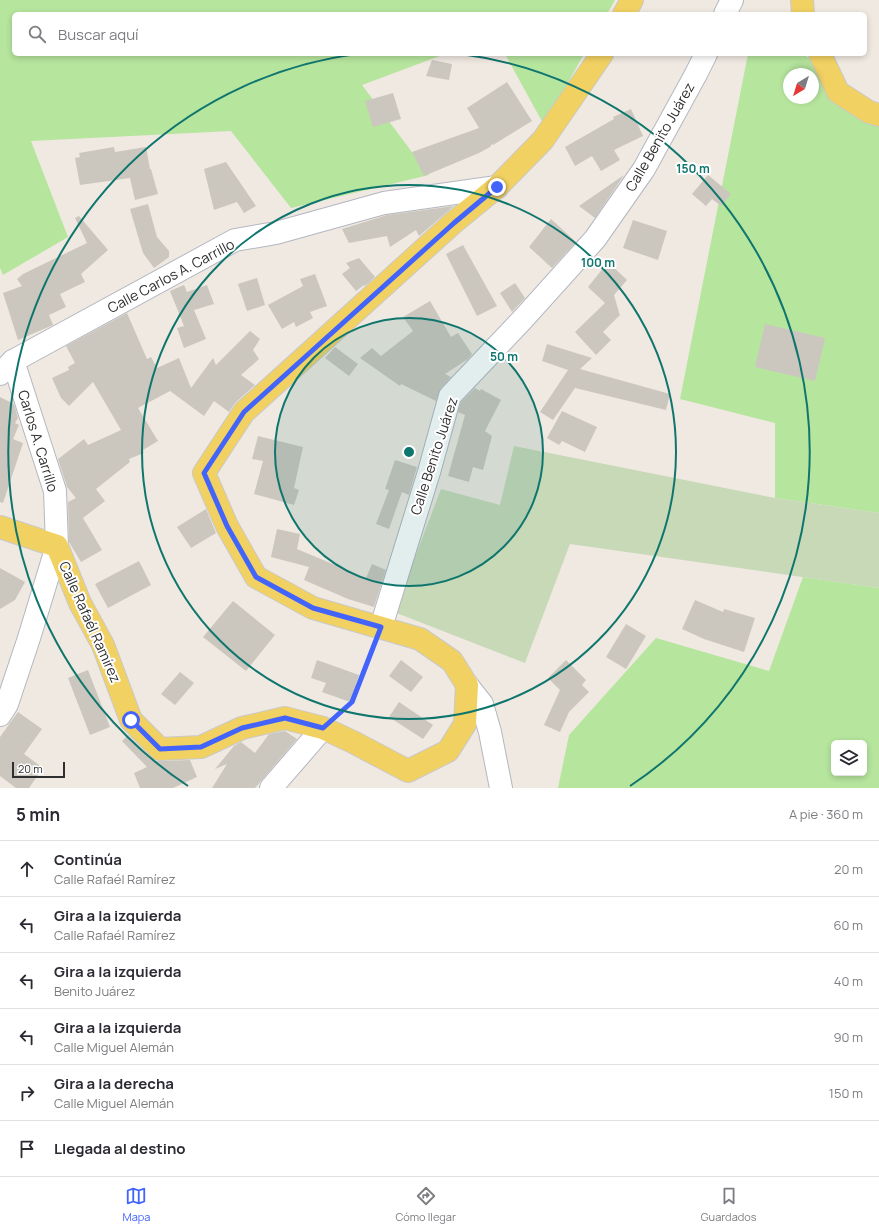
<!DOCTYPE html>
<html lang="es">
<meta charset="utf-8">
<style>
body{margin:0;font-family:Manrope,sans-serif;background:#f7f7f7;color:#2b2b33}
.controls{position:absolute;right:12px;bottom:12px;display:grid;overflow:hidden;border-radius:6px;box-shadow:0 2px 6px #0003}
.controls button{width:36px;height:36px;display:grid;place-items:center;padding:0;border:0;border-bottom:1px solid #e1e1e2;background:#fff;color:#2b2b33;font:20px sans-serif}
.compass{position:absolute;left:783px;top:68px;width:36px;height:36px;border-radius:50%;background:#fff;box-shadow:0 2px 6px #0003;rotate:218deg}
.scale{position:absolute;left:12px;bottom:10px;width:53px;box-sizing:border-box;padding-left:4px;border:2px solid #2e2e2e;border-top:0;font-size:11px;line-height:14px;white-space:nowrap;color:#2e2e2e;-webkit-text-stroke:3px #fff;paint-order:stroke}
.stop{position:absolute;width:12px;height:12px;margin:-9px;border:3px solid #4264fb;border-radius:50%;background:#fff}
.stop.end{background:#4264fb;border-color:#fff;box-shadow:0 1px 4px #0008}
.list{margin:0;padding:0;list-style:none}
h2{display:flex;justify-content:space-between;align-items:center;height:52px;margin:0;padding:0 16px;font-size:17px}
h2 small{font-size:13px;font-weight:400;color:#7c7c81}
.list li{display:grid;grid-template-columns:26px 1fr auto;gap:12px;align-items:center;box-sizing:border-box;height:56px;padding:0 16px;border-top:1px solid #e1e1e2}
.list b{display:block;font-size:15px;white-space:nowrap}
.list p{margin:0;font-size:13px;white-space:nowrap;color:#7c7c81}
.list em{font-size:13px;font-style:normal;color:#7c7c81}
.icon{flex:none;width:22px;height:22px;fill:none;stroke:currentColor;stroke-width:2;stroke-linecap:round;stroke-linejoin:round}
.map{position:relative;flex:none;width:879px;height:788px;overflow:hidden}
.search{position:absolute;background:#fff;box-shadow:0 2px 6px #0003;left:12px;right:12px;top:12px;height:44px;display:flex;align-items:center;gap:10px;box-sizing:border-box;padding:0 14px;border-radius:6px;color:#7c7c81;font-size:15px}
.sheet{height:388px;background:#fff}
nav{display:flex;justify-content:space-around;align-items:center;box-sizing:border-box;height:56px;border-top:1px solid #e1e1e2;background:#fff;font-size:11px;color:#7c7c81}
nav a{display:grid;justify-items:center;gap:2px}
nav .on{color:#4264fb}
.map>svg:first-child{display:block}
</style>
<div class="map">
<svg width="879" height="788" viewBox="0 0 879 788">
<rect width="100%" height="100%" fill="#efe9e1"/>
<!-- green -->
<g fill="#b6e59e" fill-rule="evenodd">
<path d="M0 0H615L607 14H14V54H445L362 85 429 175 291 208 231 131 31 141 68 237 3 275 0 268Z"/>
<path d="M505 54H584L544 125Z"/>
<path d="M748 54H803L879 106V513L775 498V423L680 399ZM789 74H813V98H789Z"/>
<path d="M803 577 879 588V788H558L569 735 656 638 769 671ZM834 743H864V773H834Z"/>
</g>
<!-- cemetery -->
<path fill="#c8d9b8" d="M514 446 775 498 879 513V588L570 544 525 663 394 612 441 489 500 505Z"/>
<!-- building -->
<g fill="#cbc7bf">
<path d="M432 60 452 64 449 80 426 76Z"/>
<path d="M507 82 532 121 493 145 492 144 490 147 479 153 424 176 412 152 479 128 467 108Z"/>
<path d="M393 93 401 119 373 127 365 101Z"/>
<path d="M631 109 643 136 614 150 620 160 601 171 592 156 575 166 565 147 614 119 613 117Z"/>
<path d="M114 147 115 152 146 147 150 169H151L158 194 135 200 130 178 80 185 75 158 80 157 79 153Z"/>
<path d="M226 162 256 206 244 213 237 202 214 210 204 169Z"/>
<path d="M624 175 595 218 579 206Z"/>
<path d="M708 175 731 194 721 206 712 199 706 206 692 194Z"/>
<path d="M148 204 157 237 169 251V257L154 268 143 253 130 209Z"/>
<path d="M454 206 419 236 416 230 390 247 387 236 349 243 342 229 387 215Z"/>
<path d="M79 216 108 250 81 274 85 282 60 294 66 307 49 315 53 325 18 340 3 293 22 286 17 279 23 274 87 243 75 218Z"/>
<path d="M551 219 576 242 552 268 529 247Z"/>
<path d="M633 220 667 231 658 260 623 248Z"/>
<path d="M463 245 497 306 477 316 446 254Z"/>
<path d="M359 258 375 277 365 286 364 285 356 291 342 274 350 268 346 263Z"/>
<path d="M608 262 627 280 614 295 620 316H619L603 332 611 340 596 355 575 332 605 303 588 287Z"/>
<path d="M315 274 327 306 310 312 313 318 296 327 294 322 282 329 268 305 303 286 300 279Z"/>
<path d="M257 278 265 305 247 311 238 284Z"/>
<path d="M515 283 525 298 512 312 500 293Z"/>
<path d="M184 285 187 292 207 285 214 304 194 310 206 339 184 348 177 328 184 326 170 291Z"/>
<path d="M430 301 451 337 458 333 472 354 468 359 445 374 451 377 441 388 436 401 401 384 400 386 360 358 372 348 381 356 413 331 403 317Z"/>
<path d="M127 313 147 359 151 357 157 368 179 358 191 388 213 358 216 365 250 331 260 339 253 350 259 359 241 375 255 385 235 403 229 412 214 401 204 416 170 391 138 408 158 441 143 450 144 453 129 459 130 462 96 489 105 501 83 518 102 550 81 562 69 542 68 502 76 498 67 487 58 459 84 439 88 445 121 430 93 382 69 406 61 398 52 378 69 370 68 367 75 363 66 346Z"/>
<path d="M765 324 825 338 815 381 755 367Z"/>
<path d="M547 344 592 358 580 369 670 394 666 410 575 388 553 420 540 412 568 370 542 361Z"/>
<path d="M335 347 358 364 349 376 325 358Z"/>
<path d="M475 388 480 391 481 389 501 400 485 431 492 436 483 470 473 467 469 482 448 476 465 415 458 412 461 402Z"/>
<path d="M0 397 14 404 18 418 15 423 19 425 13 439 23 443 3 503 0 502Z"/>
<path d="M562 411 597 427 585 452 562 441 559 445 547 438Z"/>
<path d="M258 436 303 447 294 488 299 490 294 505 254 494 263 461 252 459Z"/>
<path d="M395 460 417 467 409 495 402 492 389 529 376 524 389 490 385 489Z"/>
<path d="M206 509 216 533 191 548 177 527Z"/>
<path d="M277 529 300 534 297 549 366 578 372 564 386 570 374 607 348 599 304 580 309 567 271 557Z"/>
<path d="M139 561 151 585 108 608 95 584Z"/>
<path d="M0 568 25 582 15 600 0 609Z"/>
<path d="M695 600 723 612 724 609 755 618 744 652 704 639 682 629Z"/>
<path d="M233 601 275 635 246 671 203 637Z"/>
<path d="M626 624 646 636 626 669 606 657Z"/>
<path d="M317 660 359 675 350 702 322 692 326 683 311 678Z"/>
<path d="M401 660 423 677 411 692 389 676Z"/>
<path d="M566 660 586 680 582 685 589 692 569 712 560 732 544 725 560 690 548 678Z"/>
<path d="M88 670 110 727 90 735 68 678Z"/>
<path d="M180 672 194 683 175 705 161 694Z"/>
<path d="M399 702 433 725 423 739 389 717Z"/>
<path d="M18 712 42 729 24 754 43 768 29 788H16L0 776V737Z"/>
<path d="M285 731 297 739 255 788H212L227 764 215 769 234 746 241 742 255 753 269 734Z"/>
<path d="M128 735 155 761H161L190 760 197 777 173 788H140L134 773 147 767 122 741Z"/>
</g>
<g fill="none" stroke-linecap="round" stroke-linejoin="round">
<defs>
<g id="minor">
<path d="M725 14 732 0"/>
<path d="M0 374 13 361 235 240 276 233 384 203 497 187"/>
<path d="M381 627 429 472 450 396 523 319 595 239 644 169 696 74 706 54"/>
<path d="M467 685 482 704 490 732 501 788"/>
<path d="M0 715 7 704 29 638 57 546 55 491 13 361"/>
<path d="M271 788 323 728"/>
</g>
<g id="major">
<path d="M802 0 803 14"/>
<path d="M624 14 632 0"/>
<path d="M820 54 838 92 869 112 879 115"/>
<path d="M0 527 57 546 80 603 103 645 131 720 160 749 201 747 242 728 285 718 323 728 353 742 408 771 448 751 465 724 467 685 452 661 420 639 313 608 256 577 227 526 204 473 244 412 453 223 497 187 543 140 602 54"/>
</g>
</defs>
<!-- minor casing -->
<use href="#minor" stroke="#b4b7c1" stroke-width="24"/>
<!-- major casing -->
<use href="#major" stroke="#c9c9c9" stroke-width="24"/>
<!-- path -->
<path stroke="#c9c9c9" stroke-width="2.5" stroke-dasharray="3 2" stroke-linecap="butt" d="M339 713 352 701 373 646"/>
<!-- minor -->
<use href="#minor" stroke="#fff" stroke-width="22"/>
<!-- major -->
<use href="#major" stroke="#f2d163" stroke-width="22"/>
</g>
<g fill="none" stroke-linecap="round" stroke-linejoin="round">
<!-- route -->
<path stroke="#4264fb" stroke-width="5" d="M131 720 160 749 201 747 242 728 285 718 323 728 352 702 381 627 313 608 256 577 227 526 204 473 244 412 454 223 497 187"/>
</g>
<!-- distance rings -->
<circle cx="409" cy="452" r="134" fill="#0f766e" fill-opacity=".12"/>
<g fill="none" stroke="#0f766e" stroke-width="2">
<circle cx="409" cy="452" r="134"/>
<circle cx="409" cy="452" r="267"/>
<path d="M188 786A401 401 0 0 1 357 54M461 54A401 401 0 0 1 630 786"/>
</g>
<g text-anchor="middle" stroke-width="4" stroke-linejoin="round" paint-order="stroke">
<!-- street labels -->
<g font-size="14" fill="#2e2e2e" stroke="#fff">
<text transform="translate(660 137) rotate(-60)" y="5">Calle Benito Juárez</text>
<text transform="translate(171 276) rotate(-28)" y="5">Calle Carlos A. Carrillo</text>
<text transform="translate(38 441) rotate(73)" y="5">Carlos A. Carrillo</text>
<text transform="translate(434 456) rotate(-72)" y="5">Calle Benito Juárez</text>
<text transform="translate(90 622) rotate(66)" y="5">Calle Rafaél Ramírez</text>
</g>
</g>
<circle cx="409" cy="452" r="6" fill="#0f766e" stroke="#fff" stroke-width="2"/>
<g font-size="12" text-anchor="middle" font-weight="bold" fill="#0f766e" stroke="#fff" stroke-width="4" stroke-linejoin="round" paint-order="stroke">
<text x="693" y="173">150 m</text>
<text x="598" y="267">100 m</text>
<text x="504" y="361">50 m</text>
</g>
</svg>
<div class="controls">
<button><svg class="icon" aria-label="layers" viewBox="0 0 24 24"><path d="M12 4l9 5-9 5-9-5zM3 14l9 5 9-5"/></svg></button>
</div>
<svg class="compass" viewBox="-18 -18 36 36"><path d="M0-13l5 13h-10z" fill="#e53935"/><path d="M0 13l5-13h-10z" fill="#7c7c81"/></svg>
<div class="scale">20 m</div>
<div class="stop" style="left:131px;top:720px"></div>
<div class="stop end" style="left:497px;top:187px"></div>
<div class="search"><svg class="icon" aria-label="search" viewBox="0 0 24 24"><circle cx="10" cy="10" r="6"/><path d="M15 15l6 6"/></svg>Buscar aquí</div>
</div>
<section class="sheet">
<h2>5 min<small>A pie · 360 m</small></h2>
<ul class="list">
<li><svg class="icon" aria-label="ahead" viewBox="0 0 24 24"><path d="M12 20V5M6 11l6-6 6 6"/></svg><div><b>Continúa</b><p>Calle Rafaél Ramírez</p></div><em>20 m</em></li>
<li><svg class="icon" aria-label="left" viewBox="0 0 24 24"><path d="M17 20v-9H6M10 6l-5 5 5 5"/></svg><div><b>Gira a la izquierda</b><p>Calle Rafaél Ramírez</p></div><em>60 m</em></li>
<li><svg class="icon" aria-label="left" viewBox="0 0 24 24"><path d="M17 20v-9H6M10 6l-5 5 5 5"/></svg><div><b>Gira a la izquierda</b><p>Benito Juárez</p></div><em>40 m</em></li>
<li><svg class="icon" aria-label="left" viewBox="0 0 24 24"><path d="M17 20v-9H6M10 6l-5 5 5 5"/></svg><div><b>Gira a la izquierda</b><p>Calle Miguel Alemán</p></div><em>90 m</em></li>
<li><svg class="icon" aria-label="right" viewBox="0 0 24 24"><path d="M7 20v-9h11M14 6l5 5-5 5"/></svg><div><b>Gira a la derecha</b><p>Calle Miguel Alemán</p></div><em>150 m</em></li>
<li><svg class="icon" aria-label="arrive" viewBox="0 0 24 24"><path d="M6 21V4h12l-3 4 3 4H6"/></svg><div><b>Llegada al destino</b></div></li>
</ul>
</section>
<nav>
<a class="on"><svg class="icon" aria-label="map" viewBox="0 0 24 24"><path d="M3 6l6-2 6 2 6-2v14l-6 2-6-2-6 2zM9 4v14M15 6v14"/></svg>Mapa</a>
<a><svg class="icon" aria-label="directions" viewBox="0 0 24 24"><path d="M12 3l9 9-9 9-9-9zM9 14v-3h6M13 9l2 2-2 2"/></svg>Cómo llegar</a>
<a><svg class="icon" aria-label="saved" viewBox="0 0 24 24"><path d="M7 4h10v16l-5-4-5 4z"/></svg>Guardados</a>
</nav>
